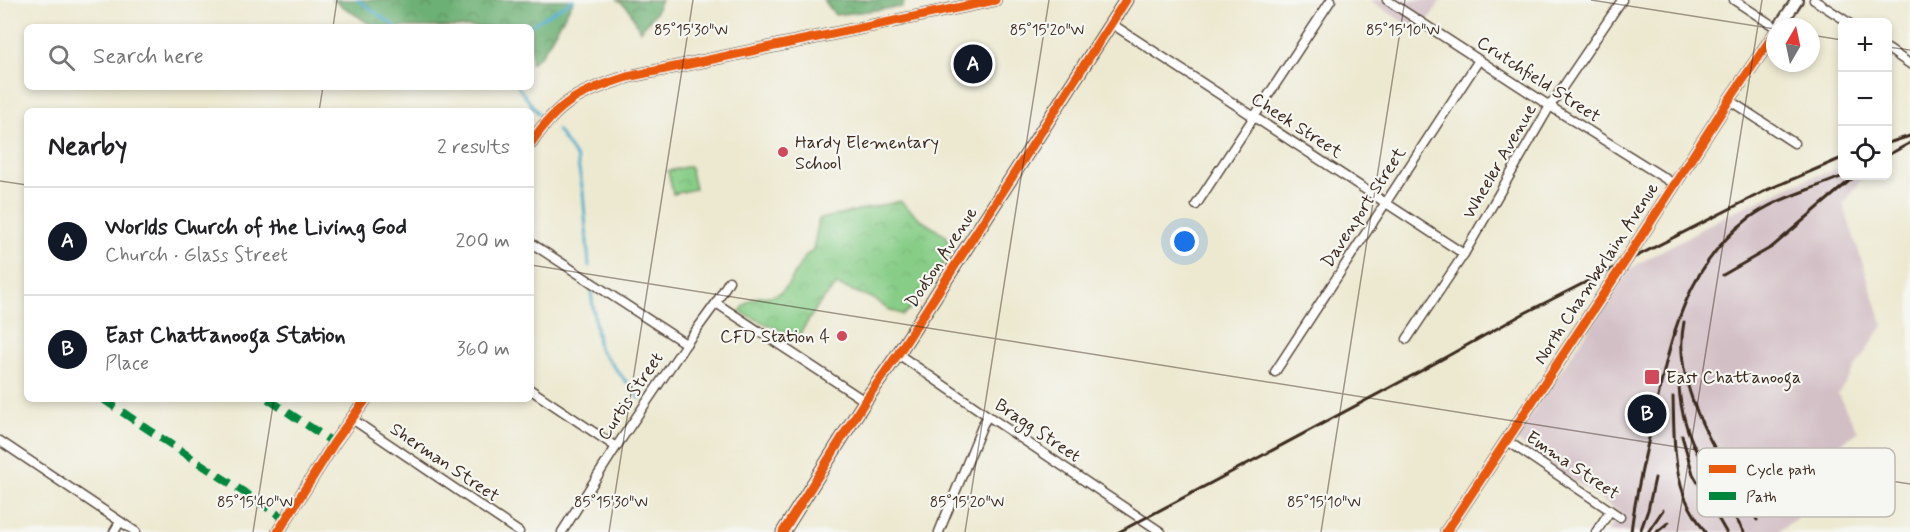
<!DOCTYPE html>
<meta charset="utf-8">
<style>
body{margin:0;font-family:Mynerve,sans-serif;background:#f6f6f6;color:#202124}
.controls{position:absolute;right:18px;top:18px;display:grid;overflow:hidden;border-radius:9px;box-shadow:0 3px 9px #0003}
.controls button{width:54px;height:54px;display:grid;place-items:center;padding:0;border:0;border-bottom:2px solid #e0e0e0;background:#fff;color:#202124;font:30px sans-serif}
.compass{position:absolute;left:1766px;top:18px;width:54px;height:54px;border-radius:50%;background:#fff;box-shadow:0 3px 9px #0003;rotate:9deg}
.you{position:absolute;left:1185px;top:242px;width:21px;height:21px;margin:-15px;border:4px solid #fff;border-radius:50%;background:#1a73e8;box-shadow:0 0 0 9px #1a73e833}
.badge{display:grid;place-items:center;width:39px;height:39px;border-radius:50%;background:#111827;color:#fff;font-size:20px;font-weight:700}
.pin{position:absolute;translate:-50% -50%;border:3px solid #fff;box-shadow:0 2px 6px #0006}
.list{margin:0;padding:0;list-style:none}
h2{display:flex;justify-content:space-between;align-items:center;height:78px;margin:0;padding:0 24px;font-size:26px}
h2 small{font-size:20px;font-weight:400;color:#757577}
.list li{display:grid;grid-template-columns:39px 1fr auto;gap:18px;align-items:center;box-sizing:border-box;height:108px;padding:0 24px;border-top:2px solid #e0e0e0}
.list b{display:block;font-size:22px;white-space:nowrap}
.list p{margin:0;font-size:20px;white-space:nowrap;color:#757577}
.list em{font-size:20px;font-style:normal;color:#757577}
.icon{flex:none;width:33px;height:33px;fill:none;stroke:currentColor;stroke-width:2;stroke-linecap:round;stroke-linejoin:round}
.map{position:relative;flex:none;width:1910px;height:532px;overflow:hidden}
.search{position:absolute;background:#fff;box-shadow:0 3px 9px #0003;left:24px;top:24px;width:510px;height:66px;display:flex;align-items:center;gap:15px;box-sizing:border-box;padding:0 21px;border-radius:9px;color:#757577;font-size:22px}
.panel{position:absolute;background:#fff;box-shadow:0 3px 9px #0003;left:24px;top:108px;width:510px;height:294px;border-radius:9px}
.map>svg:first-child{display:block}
</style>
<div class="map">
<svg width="1910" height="532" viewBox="0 0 1910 532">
<defs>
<pattern id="forest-crowns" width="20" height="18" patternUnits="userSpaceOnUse" patternTransform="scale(1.5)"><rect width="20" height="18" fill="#6db074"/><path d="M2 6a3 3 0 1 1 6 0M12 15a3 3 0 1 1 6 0" fill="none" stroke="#5b8f5f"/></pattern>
<pattern id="park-crowns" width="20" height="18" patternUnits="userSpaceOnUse" patternTransform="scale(1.5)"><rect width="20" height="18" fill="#87cd87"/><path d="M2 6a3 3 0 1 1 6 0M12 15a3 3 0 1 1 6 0" fill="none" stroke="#75b074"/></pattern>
</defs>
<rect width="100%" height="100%" fill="#f6f6f2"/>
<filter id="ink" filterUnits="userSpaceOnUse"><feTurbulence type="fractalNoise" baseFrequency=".0167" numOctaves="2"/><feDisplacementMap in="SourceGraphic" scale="12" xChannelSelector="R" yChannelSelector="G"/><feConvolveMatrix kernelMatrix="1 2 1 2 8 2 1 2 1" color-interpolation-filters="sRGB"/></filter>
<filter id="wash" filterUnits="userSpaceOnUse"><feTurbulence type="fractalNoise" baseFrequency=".008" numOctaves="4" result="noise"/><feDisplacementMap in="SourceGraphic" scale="24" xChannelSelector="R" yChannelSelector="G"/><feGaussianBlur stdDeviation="1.35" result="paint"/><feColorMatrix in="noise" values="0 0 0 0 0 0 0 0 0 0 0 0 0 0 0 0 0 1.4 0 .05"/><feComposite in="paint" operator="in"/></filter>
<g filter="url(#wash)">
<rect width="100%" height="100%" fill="#ede9d1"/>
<!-- industrial -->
<g fill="#d2bec5">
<path d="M1370 0H1441L1420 33Z"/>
<path d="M1842 167V176H1864L1843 204 1883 325 1838 394 1858 432 1781 482 1798 517 1778 532H1607L1620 513 1514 439 1631 268 1730 213 1805 180Z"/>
</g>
<!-- forest -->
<g fill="url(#forest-crowns)" stroke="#546d49" stroke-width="1.5">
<path d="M333 0H574L542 54 531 63V27H374Z"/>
<path d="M618 0H661L655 13 640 31 629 9Z"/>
<path d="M824 0H905L902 7 835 15Z"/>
</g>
<!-- park -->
<g fill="url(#park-crowns)" stroke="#617c52" stroke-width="1.5">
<path d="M690 166 695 189 673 194 668 171Z"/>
<path d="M900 201 924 222 946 236 952 251 917 302 903 315 890 310 872 298 837 285 819 304 797 338 740 312C754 288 767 302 781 292 796 281 797 259 813 250L819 219Z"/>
</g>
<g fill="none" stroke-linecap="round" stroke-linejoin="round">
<!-- stream -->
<g stroke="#4caccb" stroke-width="3">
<path d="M358 0 396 27"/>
<path d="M528 27 573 0"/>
<path d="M518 87 538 113"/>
<path d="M557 130 577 159 583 192 589 266"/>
<path d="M591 292 599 349 640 398"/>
</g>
</g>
</g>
<g filter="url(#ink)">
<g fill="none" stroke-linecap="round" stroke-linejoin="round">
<defs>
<g id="minor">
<path d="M1387 0 1556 110 1674 184"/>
<path d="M1734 0 1775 27"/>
<path d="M1814 0 1848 22"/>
<path d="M1112 24 1464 254"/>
<path d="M1888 49 1910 64"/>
<path d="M1729 100 1794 143"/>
<path d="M1196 205 1331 0"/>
<path d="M531 243 686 344"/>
<path d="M716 303 865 401"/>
<path d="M1407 339 1464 254 1550 106 1622 0"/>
<path d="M898 354 988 416 1161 532"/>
<path d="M1275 372 1479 60"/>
<path d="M531 390 616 447"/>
<path d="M352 419 519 532"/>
<path d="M1506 440 1620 517"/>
<path d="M0 441 136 532"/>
<path d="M114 532 120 522"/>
<path d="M562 532 616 447 686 344 716 303 729 281"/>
<path d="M939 532 983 424 988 416"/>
<path d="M1596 532 1610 511"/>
</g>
<g id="tertiary">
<path d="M1779 27 1797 0"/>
<path d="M531 143C559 101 580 92 627 77L995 0"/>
<path d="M278 532 334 443 366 399"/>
<path d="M1446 532 1624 263 1729 100 1775 33"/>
</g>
<path id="secondary" d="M783 532 865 401 898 354 1126 0"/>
</defs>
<!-- minor casing -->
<use href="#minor" stroke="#564739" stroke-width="11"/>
<!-- tertiary casing -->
<use href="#tertiary" stroke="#564739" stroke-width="14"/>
<!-- secondary casing -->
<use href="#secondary" stroke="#564739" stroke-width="15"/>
<!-- minor -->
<use href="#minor" stroke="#fff" stroke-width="8"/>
<!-- tertiary -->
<use href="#tertiary" stroke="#fff" stroke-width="10"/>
<!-- secondary -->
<use href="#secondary" stroke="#fde4d1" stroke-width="12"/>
<!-- rail -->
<g stroke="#3b2a1e" stroke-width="3">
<path d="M1888 143 1910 136"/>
<path d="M1888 155 1910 143"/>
<path d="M1723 275 1772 247 1855 176"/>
<path d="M1684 322C1670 390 1724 463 1757 520"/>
<path d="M1679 376C1677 436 1715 484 1744 532"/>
<path d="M1673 397C1674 429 1673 465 1684 495 1689 508 1697 520 1705 532"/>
<path d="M1682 436 1693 474 1726 532"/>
<path d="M1119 532 1419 372 1523 314 1767 190 1842 158"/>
<path d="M1631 532C1635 496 1644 461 1652 425 1669 348 1681 271 1748 219 1776 198 1811 190 1843 176"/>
<path d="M1640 532 1648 510 1655 478"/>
<path d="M1648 532 1663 510"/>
<path d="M1657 532 1669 522"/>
</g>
<!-- quiet -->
<g stroke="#00873e" stroke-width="8" stroke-dasharray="15 8" stroke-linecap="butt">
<path d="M103 399 164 440 285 519"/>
<path d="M268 399 334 443"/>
</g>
<defs>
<g id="cycleway">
<path d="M531 143C559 101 580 92 627 77L995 0"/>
<path d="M278 532 334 443 366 399"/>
<path d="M783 532 865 401 898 354 1126 0"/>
<path d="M1446 532 1624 263 1729 100 1775 33"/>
</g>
</defs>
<!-- cycleway casing -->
<use href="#cycleway" stroke="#f6f6f2" stroke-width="13"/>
<!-- cycleway -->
<use href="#cycleway" stroke="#e8590c" stroke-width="9"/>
</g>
</g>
<!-- ticks -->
<path fill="none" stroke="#3b2a1e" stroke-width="1.5" stroke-opacity="0.45" d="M1591 0 1775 29M333 27 337 0M1811 35 1842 40M1888 47 1910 50M319 111 323 87M0 181 27 185M531 265 1910 484M253 532 274 399M609 532 693 0M965 532 1049 0M1321 532 1405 0M1677 532 1762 0"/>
<!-- markers -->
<g fill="#d1495b" stroke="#f6f6f2" stroke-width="2">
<circle cx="783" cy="152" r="6"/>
<circle cx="842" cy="336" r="6"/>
<rect x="1644" y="369" width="16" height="16" rx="3"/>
</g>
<g text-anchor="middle" stroke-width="4.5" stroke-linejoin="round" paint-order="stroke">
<!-- street labels -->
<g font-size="18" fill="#3b2a1e" stroke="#f6f6f2">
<text transform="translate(1539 79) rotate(33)" y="6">Crutchfield Street</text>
<text transform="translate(1297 125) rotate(33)" y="6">Cheek Street</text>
<text transform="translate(1499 161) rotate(-60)" y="6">Wheeler Avenue</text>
<text transform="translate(1363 207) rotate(-57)" y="6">Davenport Street</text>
<text transform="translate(941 257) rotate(-57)" y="6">Dodson Avenue</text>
<text transform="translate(1596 273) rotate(-57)" y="6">North Chamberlain Avenue</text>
<text transform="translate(630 396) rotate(-56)" y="6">Curtis Street</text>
<text transform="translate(1038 430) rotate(34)" y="6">Bragg Street</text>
<text transform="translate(445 462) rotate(34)" y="6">Sherman Street</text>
<text transform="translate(1573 465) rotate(34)" y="6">Emma Street</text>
</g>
<!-- poi labels -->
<g font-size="18" fill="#3b2a1e" stroke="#f6f6f2" text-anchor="start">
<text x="795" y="148">Hardy Elementary<tspan x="795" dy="21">School</tspan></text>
<text x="830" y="342" text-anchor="end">CFD Station 4</text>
<text x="1666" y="383">East Chattanooga</text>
</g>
</g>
<!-- legend -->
<rect x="1697" y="448" width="198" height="69" rx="9" fill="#f6f6f2" stroke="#beb9b2" stroke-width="1.5"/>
<rect x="1709" y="465" width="27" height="8" fill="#e8590c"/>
<rect x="1709" y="492" width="27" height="8" fill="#00873e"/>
<g font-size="16" fill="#3b2a1e">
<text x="1746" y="475">Cycle path</text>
<text x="1746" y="502">Path</text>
</g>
<g font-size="15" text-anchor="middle" fill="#3b2a1e" stroke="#f6f6f2" stroke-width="4.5" stroke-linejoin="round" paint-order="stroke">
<text x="691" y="35">85°15'30"W</text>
<text x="1047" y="35">85°15'20"W</text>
<text x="1403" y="35">85°15'10"W</text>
<text x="255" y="507">85°15'40"W</text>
<text x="611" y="507">85°15'30"W</text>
<text x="967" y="507">85°15'20"W</text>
<text x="1324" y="507">85°15'10"W</text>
</g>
</svg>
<div class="controls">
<button>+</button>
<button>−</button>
<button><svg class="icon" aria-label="locate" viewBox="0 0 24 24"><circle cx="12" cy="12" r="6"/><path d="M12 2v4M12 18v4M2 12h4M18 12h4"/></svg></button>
</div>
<svg class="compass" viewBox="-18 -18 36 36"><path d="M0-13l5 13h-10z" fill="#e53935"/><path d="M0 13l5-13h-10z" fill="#757577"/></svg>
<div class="you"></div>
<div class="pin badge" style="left:973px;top:64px">A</div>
<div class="pin badge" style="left:1647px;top:414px">B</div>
<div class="search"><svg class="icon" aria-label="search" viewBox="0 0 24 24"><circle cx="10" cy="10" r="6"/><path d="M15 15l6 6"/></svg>Search here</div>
<section class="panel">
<h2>Nearby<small>2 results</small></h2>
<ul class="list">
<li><span class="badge">A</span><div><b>Worlds Church of the Living God</b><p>Church · Glass Street</p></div><em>200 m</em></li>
<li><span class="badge">B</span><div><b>East Chattanooga Station</b><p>Place</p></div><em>360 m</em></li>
</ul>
</section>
</div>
